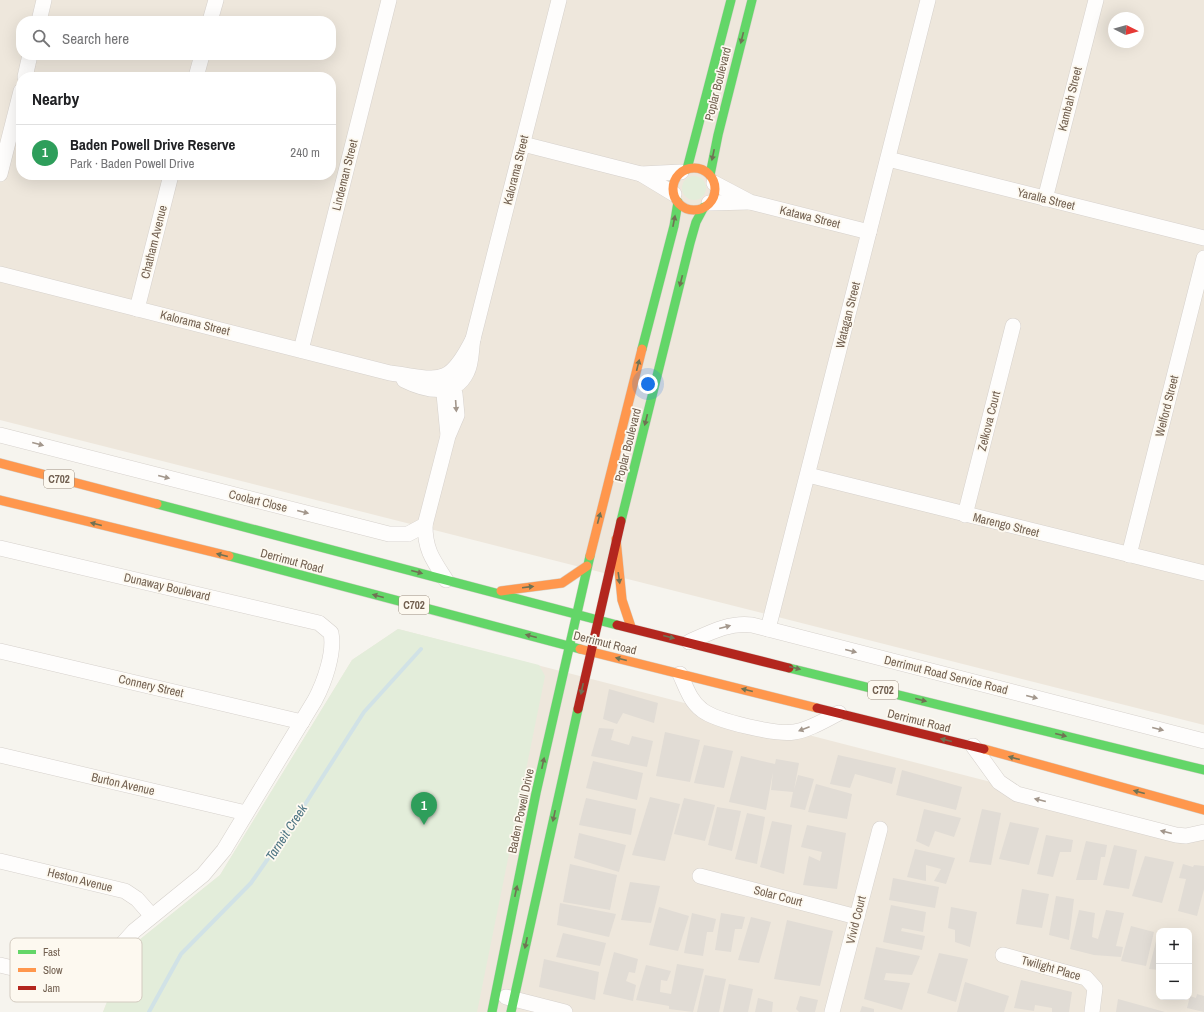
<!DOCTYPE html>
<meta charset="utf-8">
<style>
body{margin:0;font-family:"Archivo Narrow",sans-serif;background:#f6f6f6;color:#202124}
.controls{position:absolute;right:12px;bottom:12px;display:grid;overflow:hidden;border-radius:8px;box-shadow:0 4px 16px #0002}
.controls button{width:36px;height:36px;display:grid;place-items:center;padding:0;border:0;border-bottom:1px solid #e0e0e0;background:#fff;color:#202124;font:20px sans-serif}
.compass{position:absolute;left:1108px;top:12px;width:36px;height:36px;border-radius:50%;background:#fff;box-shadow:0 4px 16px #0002;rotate:95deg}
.you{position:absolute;left:648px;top:384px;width:14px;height:14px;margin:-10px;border:3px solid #fff;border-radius:50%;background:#1a73e8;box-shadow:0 0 0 6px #1a73e833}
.badge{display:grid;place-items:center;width:26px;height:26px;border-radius:50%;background:#1a73e8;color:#fff;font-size:13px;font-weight:700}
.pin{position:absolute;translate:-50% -33px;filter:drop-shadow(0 1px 2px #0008)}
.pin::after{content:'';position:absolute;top:21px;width:14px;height:12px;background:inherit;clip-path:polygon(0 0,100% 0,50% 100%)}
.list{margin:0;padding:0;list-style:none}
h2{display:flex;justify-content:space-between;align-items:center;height:52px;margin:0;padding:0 16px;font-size:17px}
h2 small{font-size:13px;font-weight:400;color:#757577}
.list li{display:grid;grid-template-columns:26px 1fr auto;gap:12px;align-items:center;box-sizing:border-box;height:56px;padding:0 16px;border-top:1px solid #e0e0e0}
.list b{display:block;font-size:15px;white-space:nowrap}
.list p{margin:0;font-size:13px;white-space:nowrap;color:#757577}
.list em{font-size:13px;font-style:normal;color:#757577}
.icon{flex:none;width:22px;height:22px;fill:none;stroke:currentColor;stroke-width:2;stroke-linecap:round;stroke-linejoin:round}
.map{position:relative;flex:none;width:1204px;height:1012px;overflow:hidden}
.search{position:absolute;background:#fff;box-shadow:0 4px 16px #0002;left:16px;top:16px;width:320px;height:44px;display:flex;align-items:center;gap:10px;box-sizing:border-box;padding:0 14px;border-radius:16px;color:#757577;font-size:15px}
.panel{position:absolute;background:#fff;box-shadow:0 4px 16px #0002;left:16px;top:72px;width:320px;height:108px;border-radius:16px}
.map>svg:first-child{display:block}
</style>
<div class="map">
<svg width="1204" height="1012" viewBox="0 0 1204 1012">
<rect width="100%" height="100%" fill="#f6f4ee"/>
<!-- residential -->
<g fill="#eee7dc" fill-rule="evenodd">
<path d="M0 0H1204V725L0 420ZM1114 18H1138V42H1114ZM21 21H331V55H21ZM21 77H331V175H21Z"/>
<path d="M398 629 1204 837V1012H103L128 949 220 875 352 660ZM1159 931H1189V997H1159Z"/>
</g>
<!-- green -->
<g fill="#e3edda">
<circle cx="694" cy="188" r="12"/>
<path d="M398 629 539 665 545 676 477 1012H103L128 949 220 875 352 660Z"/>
</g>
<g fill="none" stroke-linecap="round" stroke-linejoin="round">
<!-- stream -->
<path stroke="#d1e2e6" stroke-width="4" d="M149 1012 181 954 251 883 295 820 364 712 421 649"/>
</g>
<!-- building -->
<g fill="#e1dcd5">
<path d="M609 689 658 703 654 723 623 713 617 724 603 719Z"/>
<path d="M599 728 614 729 611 740 629 745 632 736 653 741 647 767 591 756Z"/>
<path d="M665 732 700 740 690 782 656 776Z"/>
<path d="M704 745 733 751 724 788 694 783Z"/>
<path d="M838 755 896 768 892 784 855 774 850 788 830 784Z"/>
<path d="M741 756 775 764 776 759 799 763 794 790 798 775 814 779 805 810 790 807 793 792 771 790 773 772 766 810 729 802Z"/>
<path d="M593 761 643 773 637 800 586 788Z"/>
<path d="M902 770 962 787 956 810 896 795Z"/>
<path d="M816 784 852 794 847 819 808 812Z"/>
<path d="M650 797 680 804 665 861 632 855Z"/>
<path d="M586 798 636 809 631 835 579 825Z"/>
<path d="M684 798 715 805 705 841 674 834Z"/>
<path d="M717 807 741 811 732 851 708 845Z"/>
<path d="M924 809 961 818 954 837 935 831 929 847 916 841Z"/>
<path d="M982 809 1001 813 991 865 969 862Z"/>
<path d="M747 813 765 817 757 864 735 859Z"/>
<path d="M772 821 792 825 784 874 760 867Z"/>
<path d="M1010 822 1039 828 1029 865 999 859Z"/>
<path d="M807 825 846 833 837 889 803 885 809 856 820 861 822 852 801 847Z"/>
<path d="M579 833 626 845 619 872 574 858Z"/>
<path d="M1046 835 1073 840 1071 852H1060L1053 877 1037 874Z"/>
<path d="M1086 841 1107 845 1105 857H1101L1097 880H1076Z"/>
<path d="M1114 845 1137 850 1129 889 1103 885Z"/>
<path d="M915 849 955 858 946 884 934 881 941 869 926 865V881L907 877Z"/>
<path d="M1145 856 1174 862 1162 903 1132 896Z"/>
<path d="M570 864 617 875 610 910 563 902Z"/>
<path d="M1183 864 1193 867 1194 865 1204 866V889L1197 916 1178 911 1186 879 1179 878Z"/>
<path d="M893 878 939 887 935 908 889 900Z"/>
<path d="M630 882 660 886 651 923 621 920Z"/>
<path d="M1022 889 1049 894 1042 928 1016 924Z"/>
<path d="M1056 896 1074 899 1069 940 1049 935Z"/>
<path d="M560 903 616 914 609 937 557 925Z"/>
<path d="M891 905 926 912 923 932 902 928 901 931 925 936 922 950 883 942Z"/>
<path d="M659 907 689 916 678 951 649 945Z"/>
<path d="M951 907 977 912 970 947 955 942V930L948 928Z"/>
<path d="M1079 910 1095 913 1092 937 1098 939 1106 910 1124 913 1116 946 1123 947 1121 957 1094 955 1070 949Z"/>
<path d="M692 913 716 919 713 932H707L703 956 684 953Z"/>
<path d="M721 913 745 917 742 929H735L731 952 715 950Z"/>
<path d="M751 917 771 922 759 963 738 960Z"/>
<path d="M787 920 833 931 820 986 774 979Z"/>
<path d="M1131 926 1154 932 1146 966 1121 961Z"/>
<path d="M563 933 606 943 600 966 556 957Z"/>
<path d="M1158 933H1159V970L1149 969Z"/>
<path d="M876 947 920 956 912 975 886 973 884 980 910 983 902 1010 864 999Z"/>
<path d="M614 952 638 959 635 973 629 972 626 981 636 985 633 1001 603 994Z"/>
<path d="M939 953 968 959 956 1002 927 993Z"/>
<path d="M544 959 599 972 595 1000 539 987Z"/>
<path d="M677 964 704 969 693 1012 669 1009V1006L636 1000 646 965 671 971 667 981 661 980 660 992 671 994Z"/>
<path d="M705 975 726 979 719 1012H697Z"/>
<path d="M1021 980 1072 992 1069 1012H1052V1008L1035 1005 1034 1011 1014 1008Z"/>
<path d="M965 982 1009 996 1004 1012H957Z"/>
<path d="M729 984 753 989 748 1012H723Z"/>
<path d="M1197 994 1204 996V1012L1187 1008 1190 996 1196 998Z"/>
<path d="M800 996 818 1000 815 1012H799L796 1009Z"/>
<path d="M758 998 773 1002 772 1012H755Z"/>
<path d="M1118 999 1165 1012H1116Z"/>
<path d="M862 1006 874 1009V1012H860Z"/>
</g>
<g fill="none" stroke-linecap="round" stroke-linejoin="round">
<defs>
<g id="street">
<path d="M39 21 44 0"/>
<path d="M210 21 216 0"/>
<path d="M25 77 30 55"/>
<path d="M196 77 202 55"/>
<path d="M523 144 641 174 681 172"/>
<path d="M888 159 1204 238"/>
<path d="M0 174 21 91"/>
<path d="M641 174 674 194"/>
<path d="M714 183 750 202 869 232"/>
<path d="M1045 199 1096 0"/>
<path d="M709 203 749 202"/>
<path d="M0 274 390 373C439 379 448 389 473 339"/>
<path d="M137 309 171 175"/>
<path d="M301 350 389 0"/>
<path d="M446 378 455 394 457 415 448 436 425 525C425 550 433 560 446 580"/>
<path d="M445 379 444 394 448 435"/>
<path d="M404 380C424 390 455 398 467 372 472 363 471 349 473 339L559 0"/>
<path d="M0 435 389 534H408L425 525"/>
<path d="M808 475 1204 573"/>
<path d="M965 515 1013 326"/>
<path d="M0 548 319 623 331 633C335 653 324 683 315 700L224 850 203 875 134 931 89 981 75 983 0 965"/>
<path d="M1129 555 1204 258"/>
<path d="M768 629 928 0"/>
<path d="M689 642C709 633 729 622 752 625L1204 741"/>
<path d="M0 651 302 722"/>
<path d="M680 674C686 687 690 701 702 710 716 721 776 735 794 732 809 730 825 720 839 713"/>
<path d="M973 746 999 782 1017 794 1176 835 1186 836 1204 832"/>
<path d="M0 755 246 813"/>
<path d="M0 861 125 891 137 899 152 916"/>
<path d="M700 876 857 917"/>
<path d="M1003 955 1086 978 1095 988 1092 1012"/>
<path d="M506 997 565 1012"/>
<path d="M832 1012 880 829"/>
</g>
<g id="fast">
<path d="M687 169 731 0"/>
<path d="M710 175 718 135 752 0"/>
<path d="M642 349 674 226 678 202"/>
<path d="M157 504 617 625"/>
<path d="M621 521 690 243 696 222 704 207"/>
<path d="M229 556 580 649"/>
<path d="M789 668 1204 770"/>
<path d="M492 1012 536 793 590 556"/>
<path d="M511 1012 578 709"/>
</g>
<g id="slow">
<circle cx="694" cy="189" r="21"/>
<path d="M0 463 157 504"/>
<path d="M0 500 229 556"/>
<path d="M616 539 622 600 631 627"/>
<path d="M590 556 642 349"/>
<path d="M501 591 562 583 587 566"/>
<path d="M580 649 817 708"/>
<path d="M984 749 1204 810"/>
</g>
<g id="jam">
<path d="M617 625 789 668"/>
<path d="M817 708 984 749"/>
<path d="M578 709 621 521"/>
</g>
</defs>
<!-- street casing -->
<use href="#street" stroke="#d6d1cc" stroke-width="16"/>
<!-- fast casing -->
<use href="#fast" stroke="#d4d0c9" stroke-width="10"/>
<!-- slow casing -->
<use href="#slow" stroke="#d4d0c9" stroke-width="10"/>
<!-- jam casing -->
<use href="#jam" stroke="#d4d0c9" stroke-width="10"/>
<!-- street -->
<use href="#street" stroke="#fefdfc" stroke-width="15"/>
<!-- fast -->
<use href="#fast" stroke="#63d668" stroke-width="9"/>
<!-- slow -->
<use href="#slow" stroke="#ff974d" stroke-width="9"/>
<!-- jam -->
<use href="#jam" stroke="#b3261e" stroke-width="9"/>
</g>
<!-- one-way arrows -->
<defs><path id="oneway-solid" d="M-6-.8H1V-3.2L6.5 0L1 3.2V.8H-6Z"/></defs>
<g fill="#707254">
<use href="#oneway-solid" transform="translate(742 38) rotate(104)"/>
<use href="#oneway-solid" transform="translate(713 155) rotate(102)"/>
<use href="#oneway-solid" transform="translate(674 221) rotate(-79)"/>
<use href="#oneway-solid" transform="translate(681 281) rotate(104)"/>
<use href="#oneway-solid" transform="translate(638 365) rotate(-76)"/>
<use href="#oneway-solid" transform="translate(646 420) rotate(104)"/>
<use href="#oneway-solid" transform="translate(599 518) rotate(-75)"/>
<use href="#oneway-solid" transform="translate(96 524) rotate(-166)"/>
<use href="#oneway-solid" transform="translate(222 555) rotate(-166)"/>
<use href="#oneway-solid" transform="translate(417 572) rotate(15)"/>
<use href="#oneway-solid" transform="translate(619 578) rotate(82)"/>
<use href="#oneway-solid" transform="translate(528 587) rotate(-7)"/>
<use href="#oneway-solid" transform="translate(378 596) rotate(-165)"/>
<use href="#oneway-solid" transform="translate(531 636) rotate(-165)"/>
<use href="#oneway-solid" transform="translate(669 637) rotate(14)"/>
<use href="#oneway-solid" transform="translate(621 659) rotate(-166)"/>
<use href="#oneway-solid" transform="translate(795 668) rotate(14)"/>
<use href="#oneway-solid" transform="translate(582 689) rotate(102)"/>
<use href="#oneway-solid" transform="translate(747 690) rotate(-166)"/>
<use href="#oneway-solid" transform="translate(921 700) rotate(14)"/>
<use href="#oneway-solid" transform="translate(1061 735) rotate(14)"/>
<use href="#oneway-solid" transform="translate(946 740) rotate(-166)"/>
<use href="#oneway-solid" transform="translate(1014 758) rotate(-165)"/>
<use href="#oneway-solid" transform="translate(543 763) rotate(-78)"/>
<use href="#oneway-solid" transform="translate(1139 792) rotate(-165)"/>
<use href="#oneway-solid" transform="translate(554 816) rotate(102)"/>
<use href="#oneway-solid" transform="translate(516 891) rotate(-78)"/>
<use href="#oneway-solid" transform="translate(526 943) rotate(102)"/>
</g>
<g fill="#a3978c">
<use href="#oneway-solid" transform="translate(456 406) rotate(86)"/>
<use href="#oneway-solid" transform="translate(38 444) rotate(15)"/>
<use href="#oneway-solid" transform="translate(164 477) rotate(14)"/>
<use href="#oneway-solid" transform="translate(303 512) rotate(14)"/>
<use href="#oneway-solid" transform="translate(725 627) rotate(-15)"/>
<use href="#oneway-solid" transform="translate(851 651) rotate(14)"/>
<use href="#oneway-solid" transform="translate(1032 697) rotate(14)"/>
<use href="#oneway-solid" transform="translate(804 729) rotate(159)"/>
<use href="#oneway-solid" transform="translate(1158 729) rotate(14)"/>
<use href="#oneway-solid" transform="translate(1040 800) rotate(-166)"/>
<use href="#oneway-solid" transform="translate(1166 832) rotate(-166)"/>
</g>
<g text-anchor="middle" stroke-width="3.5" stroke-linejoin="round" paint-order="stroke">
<!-- shield labels -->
<g fill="#fdf9f0" stroke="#9c8e80" stroke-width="1">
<rect x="44" y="470" width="30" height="18" rx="3"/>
<rect x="399" y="596" width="30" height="18" rx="3"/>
<rect x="868" y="681" width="30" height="18" rx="3"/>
</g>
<g font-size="11" font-weight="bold" fill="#726050">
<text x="59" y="483">C702</text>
<text x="414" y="609">C702</text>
<text x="883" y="694">C702</text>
</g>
<!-- street labels -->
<g font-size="12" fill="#726050" stroke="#fdf9f0">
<text transform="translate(718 84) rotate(-76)" y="4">Poplar Boulevard</text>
<text transform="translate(1070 99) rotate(-76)" y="4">Kambah Street</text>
<text transform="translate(516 170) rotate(-76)" y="4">Kalorama Street</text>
<text transform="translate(345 175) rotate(-76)" y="4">Lindeman Street</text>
<text transform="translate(1046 199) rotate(14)" y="4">Yaralla Street</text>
<text transform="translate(810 217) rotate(14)" y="4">Katawa Street</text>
<text transform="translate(154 242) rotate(-76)" y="4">Chatham Avenue</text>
<text transform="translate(848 315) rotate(-76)" y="4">Watagan Street</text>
<text transform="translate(195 323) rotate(14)" y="4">Kalorama Street</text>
<text transform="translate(1167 406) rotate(-76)" y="4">Welford Street</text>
<text transform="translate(989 421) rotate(-76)" y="4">Zelkova Court</text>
<text transform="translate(628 445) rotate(-76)" y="4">Poplar Boulevard</text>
<text transform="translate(258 501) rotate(14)" y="4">Coolart Close</text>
<text transform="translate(1006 525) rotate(14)" y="4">Marengo Street</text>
<text transform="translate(292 561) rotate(15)" y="4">Derrimut Road</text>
<text transform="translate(167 587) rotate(13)" y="4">Dunaway Boulevard</text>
<text transform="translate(605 643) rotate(14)" y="4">Derrimut Road</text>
<text transform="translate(946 675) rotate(14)" y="4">Derrimut Road Service Road</text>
<text transform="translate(151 686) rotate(13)" y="4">Connery Street</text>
<text transform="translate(919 721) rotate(14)" y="4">Derrimut Road</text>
<text transform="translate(123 784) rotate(13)" y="4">Burton Avenue</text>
<text transform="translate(521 811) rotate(-78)" y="4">Baden Powell Drive</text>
<text transform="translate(80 880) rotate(14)" y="4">Heston Avenue</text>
<text transform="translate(778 896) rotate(15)" y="4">Solar Court</text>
<text transform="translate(856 920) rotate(-76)" y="4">Vivid Court</text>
<text transform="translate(1051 968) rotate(16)" y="4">Twilight Place</text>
</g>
<!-- water labels -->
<g font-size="13" font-style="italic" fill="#4c7483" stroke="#fdf9f0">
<text transform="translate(286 832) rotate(-57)" y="5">Tarneit Creek</text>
</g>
</g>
<!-- legend -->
<rect x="10" y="938" width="132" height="64" rx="6" fill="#fdf9f0" stroke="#d3cbc0" stroke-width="1"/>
<rect x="18" y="950" width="18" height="4" fill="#63d668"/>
<rect x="18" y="968" width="18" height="4" fill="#ff974d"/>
<rect x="18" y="986" width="18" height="4" fill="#b3261e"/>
<g font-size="11" fill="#726050">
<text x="43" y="956">Fast</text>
<text x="43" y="974">Slow</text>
<text x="43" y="992">Jam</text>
</g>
</svg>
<div class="controls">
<button>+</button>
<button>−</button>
</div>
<svg class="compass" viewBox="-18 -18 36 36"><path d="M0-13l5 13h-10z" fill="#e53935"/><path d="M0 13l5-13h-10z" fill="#757577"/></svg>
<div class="you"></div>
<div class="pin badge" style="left:424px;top:825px;background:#2e9e5b">1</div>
<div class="search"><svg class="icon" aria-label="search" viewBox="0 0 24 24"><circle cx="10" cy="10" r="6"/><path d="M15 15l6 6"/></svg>Search here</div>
<section class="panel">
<h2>Nearby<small></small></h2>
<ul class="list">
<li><span class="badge" style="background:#2e9e5b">1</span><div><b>Baden Powell Drive Reserve</b><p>Park · Baden Powell Drive</p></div><em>240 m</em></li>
</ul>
</section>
</div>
